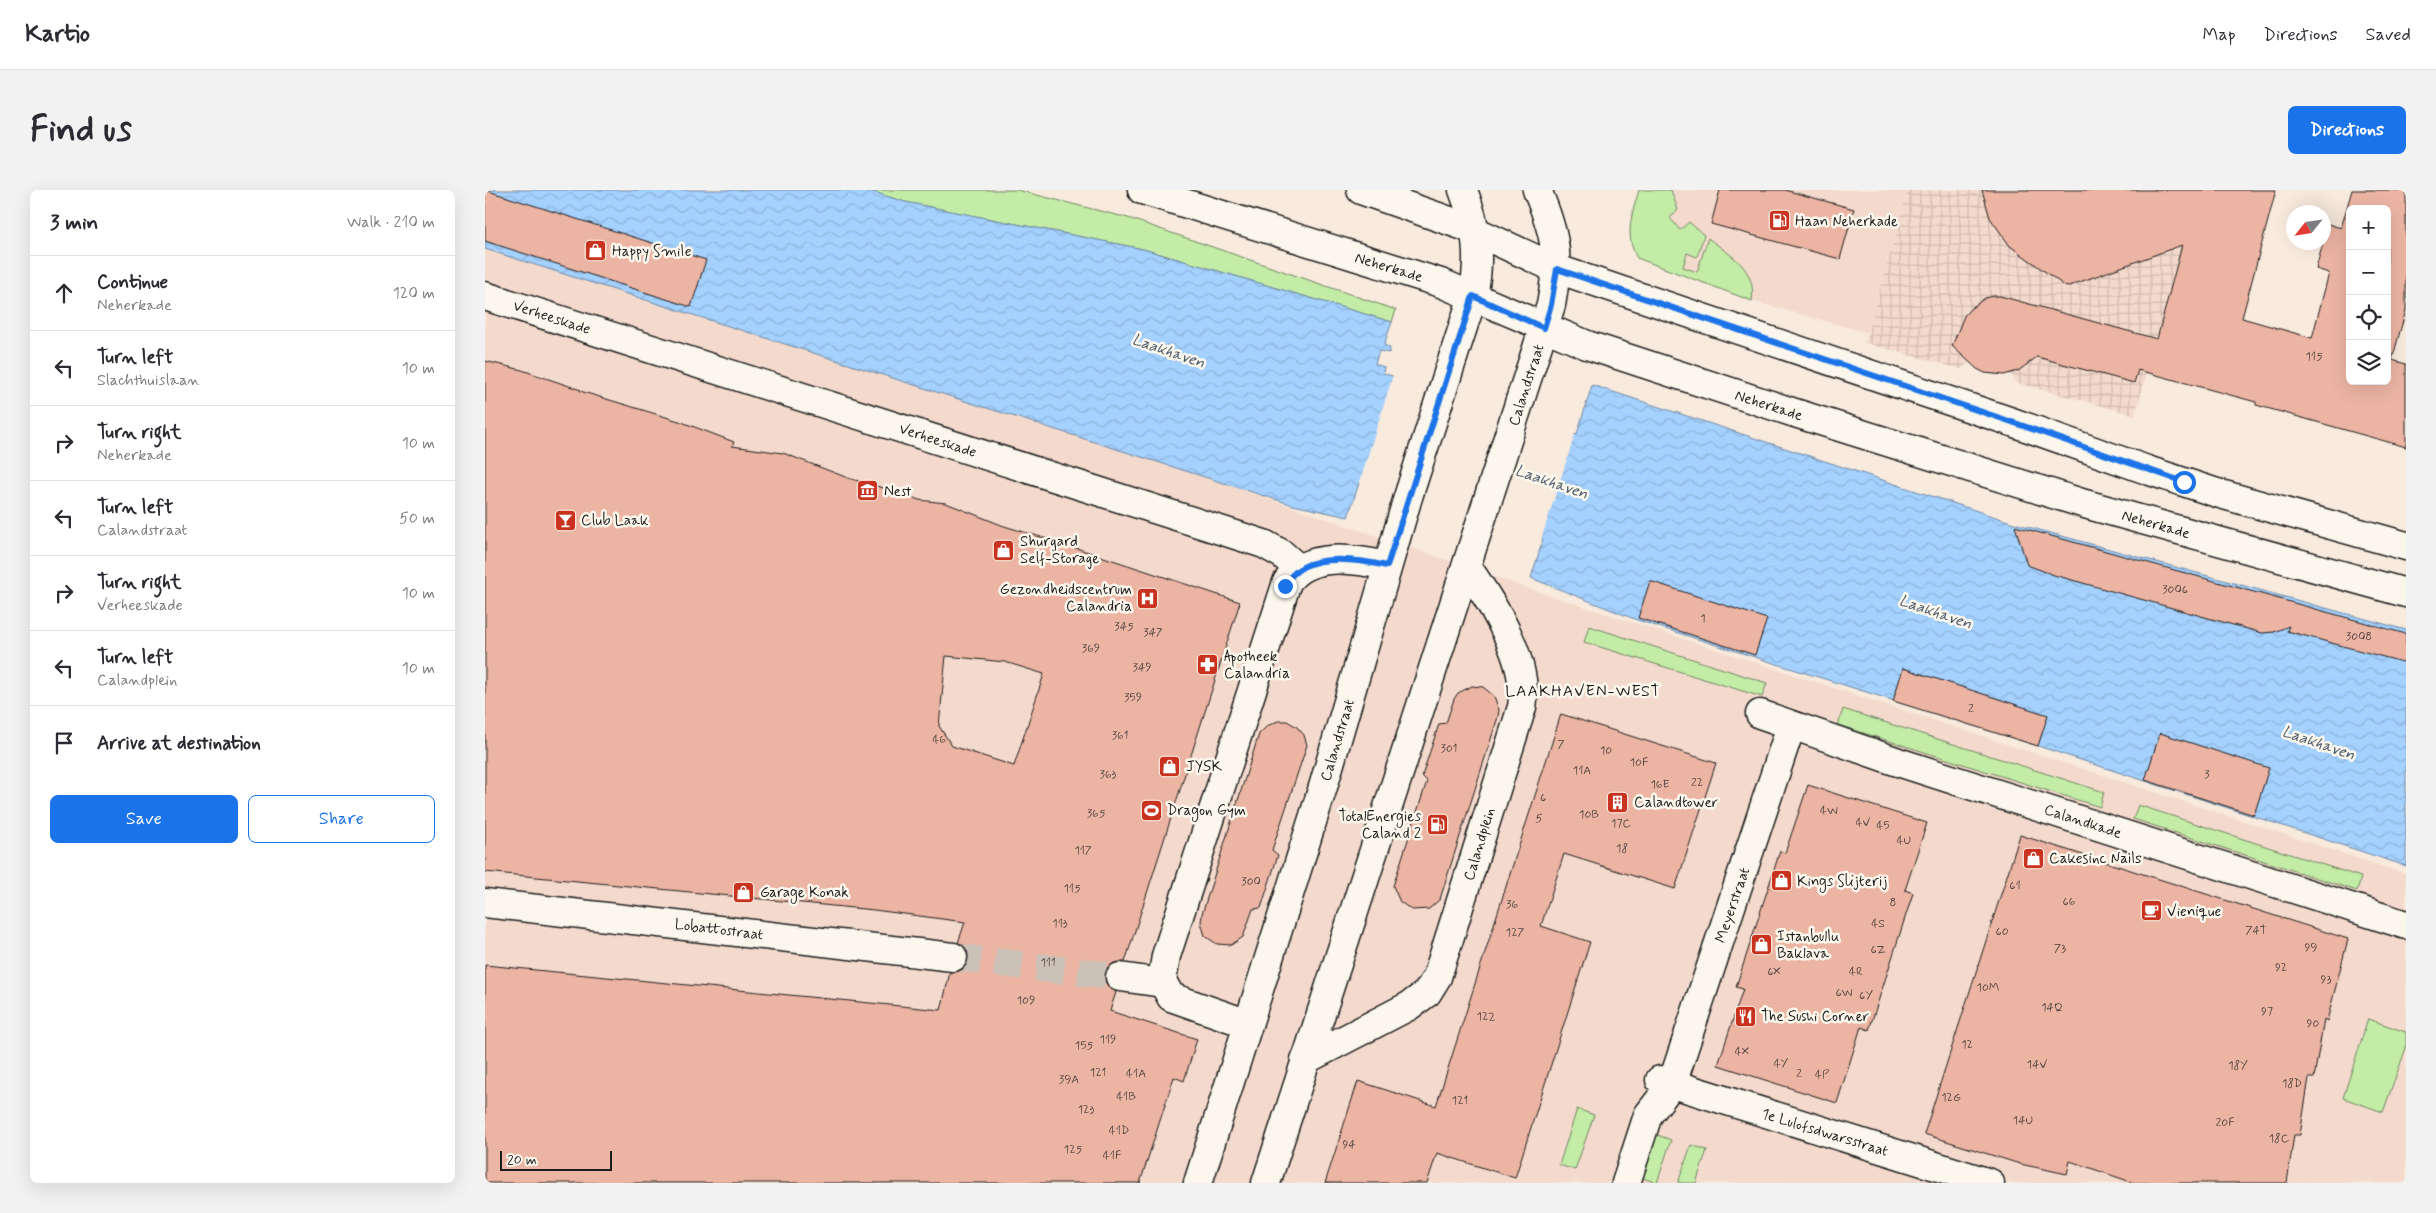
<!DOCTYPE html>
<meta charset="utf-8">
<style>
body{margin:0;font-family:Mynerve,sans-serif;background:#f2f2f3;color:#2b2b33}
.controls{position:absolute;right:15px;top:15px;display:grid;overflow:hidden;border-radius:8px;box-shadow:0 5px 20px #0002}
.controls button{width:45px;height:45px;display:grid;place-items:center;padding:0;border:0;border-bottom:1px solid #e1e1e2;background:#fff;color:#2b2b33;font:25px sans-serif}
.compass{position:absolute;left:1801px;top:15px;width:45px;height:45px;border-radius:50%;background:#fff;box-shadow:0 5px 20px #0002;rotate:240deg}
.scale{position:absolute;left:15px;bottom:12px;width:112px;box-sizing:border-box;padding-left:5px;border:2px solid #1c1c1c;border-top:0;font-size:14px;line-height:18px;white-space:nowrap;color:#1c1c1c;-webkit-text-stroke:4px #fbf7ec;paint-order:stroke}
.stop{position:absolute;width:15px;height:15px;margin:-11px;border:4px solid #1a73e8;border-radius:50%;background:#fff}
.stop.end{background:#1a73e8;border-color:#fff;box-shadow:0 1px 5px #0008}
.list{margin:0;padding:0;list-style:none}
h2{display:flex;justify-content:space-between;align-items:center;height:65px;margin:0;padding:0 20px;font-size:21px}
h2 small{font-size:16px;font-weight:400;color:#7c7c81}
.list li{display:grid;grid-template-columns:32px 1fr auto;gap:15px;align-items:center;box-sizing:border-box;height:75px;padding:0 20px;border-top:1px solid #e1e1e2}
.list b{display:block;font-size:19px;white-space:nowrap}
.list p{margin:0;font-size:16px;white-space:nowrap;color:#7c7c81}
.list em{font-size:16px;font-style:normal;color:#7c7c81}
.actions{display:flex;gap:10px;padding:15px 20px}
.actions a{flex:1;padding:11px 0;border:1px solid #1a73e8;border-radius:8px;text-align:center;font-size:18px;color:#1a73e8}
.actions .main{background:#1a73e8;color:#fff}
.icon{flex:none;width:28px;height:28px;fill:none;stroke:currentColor;stroke-width:2;stroke-linecap:round;stroke-linejoin:round}
.map{position:relative;flex:none;width:1921px;height:993px;overflow:hidden;border-radius:8px}
header{display:flex;align-items:center;gap:30px;box-sizing:border-box;height:70px;padding:0 25px;background:#fff;border-bottom:1px solid #e1e1e2}
header strong{font-size:24px}
nav{display:flex;gap:28px;margin-inline-start:auto;font-size:18px}
.intro{display:flex;align-items:center;justify-content:space-between;box-sizing:border-box;height:120px;padding:0 30px}
h1{margin:0;font-size:35px}
.button{padding:12px 22px;border-radius:8px;background:#1a73e8;color:#fff;font-size:18px;font-weight:700}
main{display:flex;gap:30px;padding:0 30px}
aside{flex:1;background:#fff;border-radius:8px;box-shadow:0 5px 20px #0002}
.map>svg:first-child{display:block}
</style>
<header>
<strong>Kartio</strong>
<nav><a>Map</a><a>Directions</a><a>Saved</a></nav>
</header>
<div class="intro"><h1>Find us</h1><a class="button">Directions</a></div>
<main>
<aside>
<h2>3 min<small>Walk · 210 m</small></h2>
<ul class="list">
<li><svg class="icon" aria-label="ahead" viewBox="0 0 24 24"><path d="M12 20V5M6 11l6-6 6 6"/></svg><div><b>Continue</b><p>Neherkade</p></div><em>120 m</em></li>
<li><svg class="icon" aria-label="left" viewBox="0 0 24 24"><path d="M17 20v-9H6M10 6l-5 5 5 5"/></svg><div><b>Turn left</b><p>Slachthuislaan</p></div><em>10 m</em></li>
<li><svg class="icon" aria-label="right" viewBox="0 0 24 24"><path d="M7 20v-9h11M14 6l5 5-5 5"/></svg><div><b>Turn right</b><p>Neherkade</p></div><em>10 m</em></li>
<li><svg class="icon" aria-label="left" viewBox="0 0 24 24"><path d="M17 20v-9H6M10 6l-5 5 5 5"/></svg><div><b>Turn left</b><p>Calandstraat</p></div><em>50 m</em></li>
<li><svg class="icon" aria-label="right" viewBox="0 0 24 24"><path d="M7 20v-9h11M14 6l5 5-5 5"/></svg><div><b>Turn right</b><p>Verheeskade</p></div><em>10 m</em></li>
<li><svg class="icon" aria-label="left" viewBox="0 0 24 24"><path d="M17 20v-9H6M10 6l-5 5 5 5"/></svg><div><b>Turn left</b><p>Calandplein</p></div><em>10 m</em></li>
<li><svg class="icon" aria-label="arrive" viewBox="0 0 24 24"><path d="M6 21V4h12l-3 4 3 4H6"/></svg><div><b>Arrive at destination</b></div></li>
</ul>
<div class="actions"><a class="main">Save</a><a>Share</a></div>
</aside>
<div class="map">
<svg width="1921" height="993" viewBox="0 0 1921 993">
<defs>
<pattern id="industrial-grid" width="8" height="8" patternUnits="userSpaceOnUse" patternTransform="scale(1.25)"><rect width="8" height="8" fill="#f4dacc"/><path d="M0 4h8M4 0v8" fill="none" stroke="#d1baaf"/></pattern>
<pattern id="water-waves" width="16" height="10" patternUnits="userSpaceOnUse" patternTransform="scale(1.25)"><rect width="16" height="10" fill="#a4d1ff"/><path d="M0 5q4-4 8 0t8 0" fill="none" stroke="#8db3da"/></pattern>
</defs>
<rect width="100%" height="100%" fill="#f8eadd"/>
<filter id="ink" filterUnits="userSpaceOnUse"><feTurbulence type="fractalNoise" baseFrequency=".02" numOctaves="2"/><feDisplacementMap in="SourceGraphic" scale="10" xChannelSelector="R" yChannelSelector="G"/><feConvolveMatrix kernelMatrix="1 2 1 2 8 2 1 2 1" color-interpolation-filters="sRGB"/></filter>
<g filter="url(#ink)">
<!-- built -->
<g fill="#f4dacc">
<path d="M1186 0H1423L1383 143 1267 111 1268 95 1261 80 1223 48 1212 82 1197 77 1202 63 1212 67 1219 45 1204 33 1195 40 1185 28 1193 20Z"/>
<path d="M0 39 1060 404 1921 684V993H0Z"/>
</g>
<!-- industrial -->
<path fill="url(#industrial-grid)" d="M1423 0H1713L1650 225 1529 192 1526 184 1510 185 1500 183 1485 172 1476 179 1380 153Z"/>
<!-- green -->
<g fill="#c3eca7" stroke="#708462">
<path d="M382 0H532L643 28 911 120 907 132 658 59 420 12Z"/>
<path d="M1154 0H1186L1193 20 1185 28 1195 40 1204 32 1219 45 1212 67 1202 63 1198 77 1212 82 1223 48C1246 66 1272 78 1267 111L1152 68C1139 45 1147 24 1154 0Z"/>
<path d="M1104 436 1282 493 1277 507 1099 452Z"/>
<path d="M1358 519 1619 602 1615 617 1353 535Z"/>
<path d="M1653 615 1876 687 1872 701 1648 629Z"/>
<path d="M1883 829 1921 842V858L1898 922 1858 908Z"/>
<path d="M1092 919 1109 925 1090 980 1074 975Z"/>
<path d="M1170 944 1186 950 1172 993 1155 987Z"/>
<path d="M1206 955 1222 960 1211 993H1193Z"/>
</g>
<!-- water -->
<path fill="url(#water-waves)" stroke="#6e89a4" d="M0 0H382L420 12 658 59 907 132 899 155 905 158 904 163 894 161 890 174 899 177 898 183 1089 245 1092 244 1107 195 1529 333 1921 440V676L1553 556 1152 430 1046 388 1058 349 875 290 863 327 808 315 0 59Z"/>
<!-- pier -->
<path fill="#f8eadd" d="M908 185 1090 244 1056 350 875 291Z"/>
<!-- building -->
<g fill="#ecb4a3" stroke="#1c1c1c" fill-rule="evenodd">
<path d="M0 0 221 70 206 117 0 51Z"/>
<path d="M1235 0H1300L1369 19 1355 69 1226 34Z"/>
<path d="M1497 0H1791L1757 128 1827 148 1844 83 1831 79 1843 34 1856 38 1867 0H1921V120L1907 170 1921 174V257L1771 215V212L1653 180 1649 193 1552 167 1533 181 1519 185 1500 183 1492 179 1467 156 1479 126 1485 119 1500 108 1509 106H1515L1672 149 1697 55 1581 97 1525 56 1505 28ZM1865 19H1902V191H1865Z"/>
<path d="M0 171 37 180 96 200 95 201 194 231 249 252 247 256 298 263 363 288 402 299 403 298 434 310 461 313 519 336 576 353 755 412 640 772 629 773 622 778 620 784 621 793 631 802 625 821 712 849 699 891 689 887 655 993H0V775L456 820 465 782 475 781 481 776 484 768 482 760 473 753 480 732 389 720 0 682ZM461 466 520 472 559 484 529 576 467 556 454 536Z"/>
<path d="M1530 336 1921 444V473L1802 441 1804 436 1789 442 1777 443 1569 385 1542 375Z"/>
<path d="M1165 391 1282 429 1270 465 1153 428Z"/>
<path d="M1418 478 1563 525 1553 556 1408 511Z"/>
<path d="M987 496 998 497 1009 506 1014 520 1013 527 955 709 944 719 927 720 915 712 908 696 942 591 937 586 954 534 961 533 969 509 973 503Z"/>
<path d="M1076 524 1231 573 1190 699 1079 664 1056 736 1105 752 1030 988 952 963 942 993H840L873 891 951 916Z"/>
<path d="M793 531H802L812 537 819 545 822 555 787 660 793 665 776 718 768 719 758 747 746 755 732 754 720 746 716 732 717 724 774 544 782 536Z"/>
<path d="M1675 543 1784 578 1769 625 1660 590Z"/>
<path d="M1323 595 1442 633 1420 700 1428 703 1384 840 1376 837 1352 913 1233 875 1258 799 1251 797 1295 661 1300 663Z"/>
<path d="M1535 645 1863 749 1842 831 1839 829 1829 888H1824L1815 945H1809L1802 993H1649L1585 971 1582 984 1535 974 1439 944Z"/>
</g>
<g fill="none" stroke-linecap="round" stroke-linejoin="round">
<!-- street-tunnel -->
<path stroke="#ccc1b6" stroke-width="28" stroke-dasharray="28 14" stroke-linecap="butt" d="M468 767 635 787"/>
<defs>
<g id="street">
<path d="M0 106 779 354 797 364 814 379"/>
<path d="M1275 524 1413 572 1921 735"/>
<path d="M0 713 468 767"/>
<path d="M635 787 678 793"/>
<path d="M763 834 686 807 677 791 681 766 802 392C823 361 870 369 902 376"/>
<path d="M820 870 924 816 942 803 952 787 1037 517C1045 472 1008 414 982 377"/>
<path d="M1175 890 1505 993"/>
<path d="M1141 993 1163 925 1187 894 1306 536"/>
</g>
<g id="secondary">
<path d="M657 0 956 93 1102 155 1310 223 1600 314 1921 403"/>
<path d="M876 0 979 36 1072 79 1527 232 1665 281 1732 303 1921 356"/>
<path d="M713 993 838 597 923 307 988 106C996 68 992 36 978 0"/>
<path d="M781 993 1066 115C1075 67 1071 45 1052 0"/>
</g>
</defs>
<!-- street casing -->
<use href="#street" stroke="#1c1c1c" stroke-width="31"/>
<!-- secondary casing -->
<use href="#secondary" stroke="#1c1c1c" stroke-width="31"/>
<!-- street -->
<use href="#street" stroke="#fbf7ec" stroke-width="28"/>
<!-- secondary -->
<use href="#secondary" stroke="#fbf7ec" stroke-width="28"/>
</g>
</g>
<g fill="none" stroke-linecap="round" stroke-linejoin="round" filter="url(#ink)">
<!-- route -->
<path stroke="#1a73e8" stroke-width="6" d="M800 396C816 360 871 369 902 376L988 106 1059 138 1066 115 1072 79 1527 232 1699 292"/>
</g>
<!-- icons -->
<defs>
<symbol id="fuel-square" viewBox="-11 -11 22 22"><rect x="-9" y="-9" width="18" height="18" rx="4" fill="#c8321e" stroke="#fbf7ec"/><path d="M-5.5-6h7V0h2V4h1.3V-2.5L3-4.5l.8-.8L6-3V5H2.5V1h-1V6h-7ZM-4.2-4.7v3.2H.2V-4.7Z" fill="#fff"/></symbol>
<symbol id="shop-square" viewBox="-11 -11 22 22"><rect x="-9" y="-9" width="18" height="18" rx="4" fill="#c8321e" stroke="#fbf7ec"/><path d="M-5-2.5h2.3a2.7 3.5 0 0 1 5.4 0H5L5.5 6h-11ZM-1.5-2.5h3a1.5 2.3 0 0 0-3 0Z" fill="#fff"/></symbol>
<symbol id="museum-square" viewBox="-11 -11 22 22"><rect x="-9" y="-9" width="18" height="18" rx="4" fill="#c8321e" stroke="#fbf7ec"/><path d="M0-6L6-3V-2H-6V-3ZM-5-1h2V3h-2ZM-1-1h2V3h-2ZM3-1h2V3H3ZM-6 4H6V6H-6Z" fill="#fff"/></symbol>
<symbol id="bar-square" viewBox="-11 -11 22 22"><rect x="-9" y="-9" width="18" height="18" rx="4" fill="#c8321e" stroke="#fbf7ec"/><path d="M-6-5H6L.8 .8V4.5H3.5V6h-7V4.5H-.8V.8Z" fill="#fff"/></symbol>
<symbol id="hospital-square" viewBox="-11 -11 22 22"><rect x="-9" y="-9" width="18" height="18" rx="4" fill="#c8321e" stroke="#fbf7ec"/><path d="M-5-5h3v3.5h4V-5h3V5h-3V1.5h-4V5h-3Z" fill="#fff"/></symbol>
<symbol id="pharmacy-square" viewBox="-11 -11 22 22"><rect x="-9" y="-9" width="18" height="18" rx="4" fill="#c8321e" stroke="#fbf7ec"/><path d="M-2-6h4v4h4v4h-4v4h-4v-4h-4v-4h4Z" fill="#fff"/></symbol>
<symbol id="building-square" viewBox="-11 -11 22 22"><rect x="-9" y="-9" width="18" height="18" rx="4" fill="#c8321e" stroke="#fbf7ec"/><path d="M-4-6H4V6H1V3H-1V6H-4ZM-2.5-4.3h1.7v1.8h-1.7ZM.8-4.3h1.7v1.8H.8ZM-2.5-1h1.7V.8h-1.7ZM.8-1h1.7V.8H.8Z" fill="#fff"/></symbol>
<symbol id="stadium-square" viewBox="-11 -11 22 22"><rect x="-9" y="-9" width="18" height="18" rx="4" fill="#c8321e" stroke="#fbf7ec"/><path d="M0-5a6.5 5 0 1 0 0 10a6.5 5 0 1 0 0-10ZM-3.5-1.8h7v3.6h-7Z" fill="#fff"/></symbol>
<symbol id="cafe-square" viewBox="-11 -11 22 22"><rect x="-9" y="-9" width="18" height="18" rx="4" fill="#c8321e" stroke="#fbf7ec"/><path d="M-5.5-4.5H6V0H3Q3 3.5 0 3.5H-2.5Q-5.5 3.5-5.5 0ZM3-3.2v2h1.7v-2ZM-6 4.5H4V6H-6Z" fill="#fff"/></symbol>
<symbol id="restaurant-square" viewBox="-11 -11 22 22"><rect x="-9" y="-9" width="18" height="18" rx="4" fill="#c8321e" stroke="#fbf7ec"/><path d="M-5-6h1v4h1v-4h1v4h1v-4h1v5L-1.5 .5V6h-2V.5L-5-1ZM5-6V6H3V1.5H1.5Q1.5-4 5-6Z" fill="#fff"/></symbol>
</defs>
<g fill-rule="evenodd">
<use href="#fuel-square" x="1282" y="18" width="25" height="25"/>
<use href="#shop-square" x="98" y="48" width="25" height="25"/>
<use href="#museum-square" x="370" y="288" width="25" height="25"/>
<use href="#bar-square" x="68" y="318" width="25" height="25"/>
<use href="#shop-square" x="506" y="348" width="25" height="25"/>
<use href="#hospital-square" x="650" y="396" width="25" height="25"/>
<use href="#pharmacy-square" x="710" y="462" width="25" height="25"/>
<use href="#shop-square" x="672" y="564" width="25" height="25"/>
<use href="#building-square" x="1120" y="600" width="25" height="25"/>
<use href="#stadium-square" x="654" y="608" width="25" height="25"/>
<use href="#fuel-square" x="940" y="622" width="25" height="25"/>
<use href="#shop-square" x="1536" y="656" width="25" height="25"/>
<use href="#shop-square" x="1284" y="678" width="25" height="25"/>
<use href="#shop-square" x="246" y="690" width="25" height="25"/>
<use href="#cafe-square" x="1654" y="708" width="25" height="25"/>
<use href="#shop-square" x="1264" y="742" width="25" height="25"/>
<use href="#restaurant-square" x="1248" y="814" width="25" height="25"/>
</g>
<g text-anchor="middle" stroke-width="5" stroke-linejoin="round" paint-order="stroke">
<!-- number labels -->
<g font-size="12" fill="#50423e">
<text x="1829" y="170">115</text>
<text x="1690" y="403">3006</text>
<text x="1218" y="432">1</text>
<text x="639" y="440">345</text>
<text x="668" y="446">347</text>
<text x="1874" y="450">3008</text>
<text x="606" y="462">369</text>
<text x="657" y="481">349</text>
<text x="648" y="511">359</text>
<text x="1486" y="522">2</text>
<text x="635" y="549">361</text>
<text x="454" y="553">46</text>
<text x="1076" y="558">7</text>
<text x="964" y="562">301</text>
<text x="1121" y="564">10</text>
<text x="1154" y="576">10F</text>
<text x="1097" y="584">11A</text>
<text x="623" y="588">363</text>
<text x="1722" y="588">3</text>
<text x="1212" y="596">22</text>
<text x="1175" y="598">16E</text>
<text x="1058" y="611">6</text>
<text x="1344" y="624">4W</text>
<text x="611" y="627">365</text>
<text x="1104" y="628">10B</text>
<text x="1054" y="632">5</text>
<text x="1378" y="636">4V</text>
<text x="1136" y="637">17C</text>
<text x="1398" y="639">45</text>
<text x="1419" y="654">4U</text>
<text x="1137" y="662">18</text>
<text x="598" y="664">117</text>
<text x="766" y="695">300</text>
<text x="1530" y="699">61</text>
<text x="587" y="702">115</text>
<text x="1584" y="715">66</text>
<text x="1408" y="716">8</text>
<text x="1027" y="718">36</text>
<text x="575" y="737">113</text>
<text x="1393" y="737">4S</text>
<text x="1771" y="744">74T</text>
<text x="1517" y="745">60</text>
<text x="1030" y="746">127</text>
<text x="1826" y="761">99</text>
<text x="1575" y="762">73</text>
<text x="1393" y="763">6Z</text>
<text x="563" y="776">111</text>
<text x="1796" y="781">92</text>
<text x="1289" y="785">6X</text>
<text x="1371" y="785">4R</text>
<text x="1841" y="793">93</text>
<text x="1503" y="801">10M</text>
<text x="1359" y="806">6W</text>
<text x="1381" y="809">6Y</text>
<text x="541" y="814">109</text>
<text x="1567" y="821">14Q</text>
<text x="1782" y="825">97</text>
<text x="1001" y="830">122</text>
<text x="1828" y="837">90</text>
<text x="623" y="853">119</text>
<text x="1482" y="858">12</text>
<text x="599" y="859">155</text>
<text x="1257" y="865">4X</text>
<text x="1296" y="877">4Y</text>
<text x="1552" y="878">14V</text>
<text x="1753" y="879">18Y</text>
<text x="613" y="886">121</text>
<text x="651" y="887">41A</text>
<text x="1314" y="887">2</text>
<text x="1337" y="888">4P</text>
<text x="584" y="893">39A</text>
<text x="1807" y="897">18D</text>
<text x="641" y="910">41B</text>
<text x="1466" y="911">12G</text>
<text x="975" y="914">121</text>
<text x="601" y="923">123</text>
<text x="1538" y="934">14U</text>
<text x="1740" y="936">20F</text>
<text x="634" y="944">41D</text>
<text x="1794" y="952">18C</text>
<text x="864" y="958">94</text>
<text x="588" y="963">125</text>
<text x="627" y="969">41F</text>
</g>
<!-- poi labels -->
<g font-size="15" fill="#1c1c1c" stroke="#fbf7ec" text-anchor="start">
<text x="1310" y="36">Haan Neherkade</text>
<text x="127" y="66">Happy Smile</text>
<text x="399" y="306">Nest</text>
<text x="96" y="335">Club Laak</text>
<text x="535" y="356">Shurgard<tspan x="535" dy="17">Self-Storage</tspan></text>
<text x="647" y="404" text-anchor="end">Gezondheidscentrum<tspan x="647" dy="17">Calandria</tspan></text>
<text x="739" y="471">Apotheek<tspan x="739" dy="17">Calandria</tspan></text>
<text x="701" y="581">JYSK</text>
<text x="1149" y="617">Calandtower</text>
<text x="682" y="625">Dragon Gym</text>
<text x="936" y="631" text-anchor="end">TotalEnergies<tspan x="936" dy="17">Caland 2</tspan></text>
<text x="1564" y="673">Cakesinc Nails</text>
<text x="1312" y="696">Kings Slijterij</text>
<text x="275" y="707">Garage Konak</text>
<text x="1682" y="726">Vienique</text>
<text x="1292" y="751">Istanbullu<tspan x="1292" dy="17">Baklava</tspan></text>
<text x="1276" y="831">The Sushi Corner</text>
</g>
<!-- street labels -->
<g font-size="15" fill="#1c1c1c" stroke="#fbf7ec">
<text transform="translate(904 77) rotate(17)" y="5">Neherkade</text>
<text transform="translate(67 127) rotate(18)" y="5">Verheeskade</text>
<text transform="translate(1041 195) rotate(-72)" y="5">Calandstraat</text>
<text transform="translate(1284 215) rotate(18)" y="5">Neherkade</text>
<text transform="translate(453 250) rotate(18)" y="5">Verheeskade</text>
<text transform="translate(1671 334) rotate(16)" y="5">Neherkade</text>
<text transform="translate(852 550) rotate(-73)" y="5">Calandstraat</text>
<text transform="translate(1598 631) rotate(18)" y="5">Calandkade</text>
<text transform="translate(994 654) rotate(-73)" y="5">Calandplein</text>
<text transform="translate(1247 715) rotate(-71)" y="5">Meyerstraat</text>
<text transform="translate(234 739) rotate(7)" y="5">Lobattostraat</text>
<text transform="translate(1340 942) rotate(17)" y="5">1e Lulofsdwarsstraat</text>
</g>
<!-- water labels -->
<g font-size="16" font-style="italic" fill="#4c5b6b" stroke="#fbf7ec">
<text transform="translate(684 160) rotate(19)" y="6">Laakhaven</text>
<text transform="translate(1067 291) rotate(19)" y="6">Laakhaven</text>
<text transform="translate(1451 421) rotate(19)" y="6">Laakhaven</text>
<text transform="translate(1834 552) rotate(19)" y="6">Laakhaven</text>
</g>
<!-- neighbourhood labels -->
<g font-size="16" letter-spacing="1" fill="#1c1c1c" stroke="#fbf7ec">
<text x="1098" y="506">LAAKHAVEN-WEST</text>
</g>
</g>
</svg>
<div class="controls">
<button>+</button>
<button>−</button>
<button><svg class="icon" aria-label="locate" viewBox="0 0 24 24"><circle cx="12" cy="12" r="6"/><path d="M12 2v4M12 18v4M2 12h4M18 12h4"/></svg></button>
<button><svg class="icon" aria-label="layers" viewBox="0 0 24 24"><path d="M12 4l9 5-9 5-9-5zM3 14l9 5 9-5"/></svg></button>
</div>
<svg class="compass" viewBox="-18 -18 36 36"><path d="M0-13l5 13h-10z" fill="#e53935"/><path d="M0 13l5-13h-10z" fill="#7c7c81"/></svg>
<div class="scale">20 m</div>
<div class="stop" style="left:1699px;top:292px"></div>
<div class="stop end" style="left:800px;top:396px"></div>
</div>
</main>
